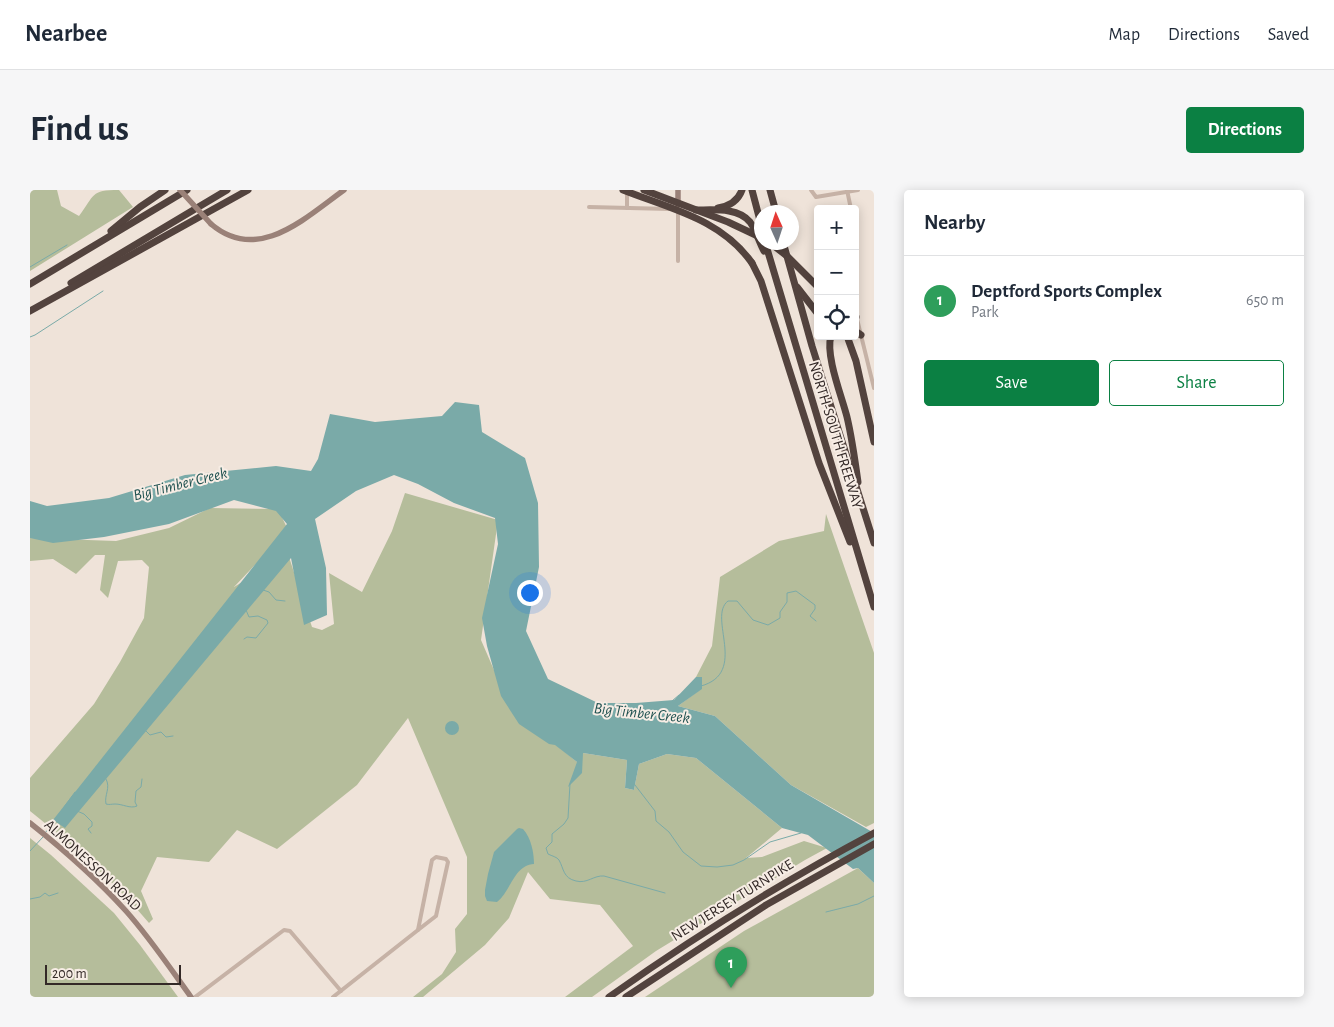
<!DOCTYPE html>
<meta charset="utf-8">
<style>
body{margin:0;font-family:"Alegreya Sans",sans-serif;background:#f6f6f7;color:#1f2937}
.controls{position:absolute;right:15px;top:15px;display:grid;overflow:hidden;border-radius:5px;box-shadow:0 2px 12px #0003}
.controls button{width:45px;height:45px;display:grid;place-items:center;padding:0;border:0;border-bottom:1px solid #e0e1e3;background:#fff;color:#1f2937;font:25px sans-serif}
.compass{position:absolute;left:724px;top:15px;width:45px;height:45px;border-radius:50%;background:#fff;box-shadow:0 2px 12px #0003;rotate:357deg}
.scale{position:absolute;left:15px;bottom:12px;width:136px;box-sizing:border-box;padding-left:5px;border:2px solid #332927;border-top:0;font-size:14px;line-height:18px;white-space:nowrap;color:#332927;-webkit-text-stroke:4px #f7ede5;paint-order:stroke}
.you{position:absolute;left:499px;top:402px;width:18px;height:18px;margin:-12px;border:4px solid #fff;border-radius:50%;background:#1a73e8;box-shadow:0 0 0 8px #1a73e833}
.badge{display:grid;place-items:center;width:32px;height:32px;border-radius:50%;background:#0b8043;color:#fff;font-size:16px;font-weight:700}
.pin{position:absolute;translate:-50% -41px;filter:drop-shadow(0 1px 2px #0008)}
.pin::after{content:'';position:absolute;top:26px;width:18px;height:15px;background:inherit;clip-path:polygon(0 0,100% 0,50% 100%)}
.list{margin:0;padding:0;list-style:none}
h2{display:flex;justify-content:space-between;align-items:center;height:65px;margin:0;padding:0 20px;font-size:21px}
h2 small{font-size:16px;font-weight:400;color:#747a83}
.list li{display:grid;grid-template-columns:32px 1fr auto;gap:15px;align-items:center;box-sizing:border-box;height:90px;padding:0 20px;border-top:1px solid #e0e1e3}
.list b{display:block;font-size:19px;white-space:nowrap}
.list p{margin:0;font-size:16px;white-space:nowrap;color:#747a83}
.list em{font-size:16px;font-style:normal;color:#747a83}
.actions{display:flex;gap:10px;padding:15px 20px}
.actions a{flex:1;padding:11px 0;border:1px solid #0b8043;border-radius:5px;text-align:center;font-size:18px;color:#0b8043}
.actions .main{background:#0b8043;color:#fff}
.icon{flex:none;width:28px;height:28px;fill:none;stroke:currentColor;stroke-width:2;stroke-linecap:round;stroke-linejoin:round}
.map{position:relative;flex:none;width:844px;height:807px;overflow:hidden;border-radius:5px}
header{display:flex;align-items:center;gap:30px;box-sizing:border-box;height:70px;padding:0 25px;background:#fff;border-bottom:1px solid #e0e1e3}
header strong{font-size:24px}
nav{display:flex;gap:28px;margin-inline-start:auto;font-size:18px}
.intro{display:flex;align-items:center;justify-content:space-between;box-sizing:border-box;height:120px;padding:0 30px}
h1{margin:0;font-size:35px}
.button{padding:12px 22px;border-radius:5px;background:#0b8043;color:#fff;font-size:18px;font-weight:700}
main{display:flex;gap:30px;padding:0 30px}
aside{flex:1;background:#fff;border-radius:5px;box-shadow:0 2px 12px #0003}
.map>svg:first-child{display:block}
</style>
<header>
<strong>Nearbee</strong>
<nav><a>Map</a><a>Directions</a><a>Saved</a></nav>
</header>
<div class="intro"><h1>Find us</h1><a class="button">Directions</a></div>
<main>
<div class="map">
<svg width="844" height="807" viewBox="0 0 844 807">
<rect width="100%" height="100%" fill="#efe3d9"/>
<!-- green -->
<g fill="#b5bd9b">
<path d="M0 0H27L31 16 49 26C65 5 60 0 89 0L103 17 0 81Z"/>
<path d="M375 303 468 330 451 450 480 517 547 572 553 563 597 570 595 598 604 600 609 574 637 564 666 568 752 638 716 668 732 667 774 651 797 658 775 670 626 761 562 807H535L603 756 570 715 520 709 498 682 479 728 455 755 393 807H383L412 784 426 762 425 739 437 724V667L378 528 327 595 247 659 207 640 179 672 127 667 111 701 123 729 119 733C84 691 42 655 0 621V588L64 514 90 472 114 428 119 377 112 370 88 371 78 408 70 400 75 365H65L46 384 23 369 0 371V348L86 351 139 338 180 318 248 319 258 340 204 397 258 364 282 437 292 440 304 434 299 383 332 402 362 341Z"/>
<path d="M796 324 844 463V633L836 637 761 595 685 526 648 516 671 499 672 488 666 487 682 456 690 387 749 351 794 341Z"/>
<path d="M0 648 21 665 84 723 110 755 148 807H0Z"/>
<path d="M828 678 844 693V807H615L714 741Z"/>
</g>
<!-- water -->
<g fill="#7aaaa8">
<path d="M425 212 449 215 452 242 495 268 508 313 509 377 496 441 518 489 568 513H606L644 510 666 487H672V499L648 516 685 526 761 595 844 643V693L828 678 823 679 778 645 752 638 666 568 637 564 609 574 604 600 595 598 597 570 553 563 552 583 538 597 547 572 525 555 519 554 489 534 471 506 457 456 452 428 468 354 465 328 424 313 388 294 364 285 326 301 285 329 296 378 297 425 274 435 261 368 35 638 23 630 257 334 246 321 204 310 139 334 74 347 23 353 0 348V311L17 316 79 308 155 285 246 276 281 281 288 269 300 224 345 232 412 226Z"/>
<circle cx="422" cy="538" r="7"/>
<path d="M489 638 493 639C501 648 504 662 504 674 484 675 481 701 467 712L457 711 455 706V700L458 684 464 662 487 639Z"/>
</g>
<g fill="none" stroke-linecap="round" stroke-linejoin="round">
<!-- stream -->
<g stroke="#7aaaa8" stroke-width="1">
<path d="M0 77 37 55"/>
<path d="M0 147 5 145 73 101"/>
<path d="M233 400 239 402 246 410 255 411"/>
<path d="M214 449 217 447 226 448 238 433 237 430 228 426 219 427 216 420"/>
<path d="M671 496C719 483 677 427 698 411H707L723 430 738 435 750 428V422L757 412V403L766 401 785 415V419L780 426 786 431"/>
<path d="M642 511 649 505"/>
<path d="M115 540 120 545 131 542 136 547 143 546"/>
<path d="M76 589C81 598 74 605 76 614 79 615 82 614 85 614 93 614 100 619 107 616L105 612 106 601 111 597 112 589"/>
<path d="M540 594 538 628 534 634 522 644V652L516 658 518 664C522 666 527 667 529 670 534 679 533 688 546 691 557 694 564 685 574 686L635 703"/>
<path d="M605 595 625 621 626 631 639 642 653 662 671 676 687 677 703 675 714 670 740 652 771 643"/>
<path d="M34 617 45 602"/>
<path d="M47 621 54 624 62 632V636L58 639 61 643"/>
<path d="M15 643 25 631"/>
<path d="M0 661 13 647"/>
<path d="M0 709 10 707 15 703 19 706 28 703"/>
<path d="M796 722 828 714 844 706"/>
</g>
<!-- street -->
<g stroke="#c6b2a6" stroke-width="4">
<path d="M781 0 786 7 828 0"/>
<path d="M817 0 821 19"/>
<path d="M559 17 640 19"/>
<path d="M597 18V2"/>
<path d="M648 71V21"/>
<path d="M826 125 844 198"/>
<path d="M406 667 416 669 418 672 406 726 388 740 402 670Z"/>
<path d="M165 807 254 740 260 741 311 801"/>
<path d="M303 807 388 740"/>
</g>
<!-- secondary -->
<g stroke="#9a8178" stroke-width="5.5">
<path d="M648 15V0"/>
<path d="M181 34C228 74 275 28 314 0"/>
<path d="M0 633C34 660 67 689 96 721 120 748 140 778 161 807"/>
</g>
<!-- highway -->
<g stroke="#53433e" stroke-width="7">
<path d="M722 0 732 38"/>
<path d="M740 0 746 22"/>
<path d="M688 18C700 16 708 11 712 0"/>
<path d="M666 20C683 20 708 17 720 32 726 40 729 52 734 61"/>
<path d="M81 41 110 17 135 0"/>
<path d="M735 52 844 417"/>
<path d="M753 52 782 156 844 353"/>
<path d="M722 73 731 91 789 273 820 352"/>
<path d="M41 93 197 0"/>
<path d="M0 94 157 0"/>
<path d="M767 97 788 124"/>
<path d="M0 121 218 0"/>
<path d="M825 127H826"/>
<path d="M825 141 831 145"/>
<path d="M801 146C795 165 812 207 817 227 822 248 825 270 828 292"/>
<path d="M817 146 826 171 844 252"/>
<path d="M579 807C664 747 752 692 844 643"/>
<path d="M596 807 736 715 844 654"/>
</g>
<!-- secondary-bridge -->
<path stroke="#9a8178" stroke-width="5.5" d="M150 0 181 34"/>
<!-- highway-bridge -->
<g stroke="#53433e" stroke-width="7">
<path d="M593 0C641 19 691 29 722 73"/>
<path d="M614 0 698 32 732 48"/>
<path d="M739 52 757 66 788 97"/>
</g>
</g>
<g text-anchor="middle" stroke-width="4" stroke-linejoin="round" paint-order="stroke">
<!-- street labels -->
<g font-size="15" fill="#332927" stroke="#f7ede5">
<text transform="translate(806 245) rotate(73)" y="5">NORTH-SOUTH FREEWAY</text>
<text transform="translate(63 675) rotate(43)" y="5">ALMONESSON ROAD</text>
<text transform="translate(702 710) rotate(-32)" y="5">NEW JERSEY TURNPIKE</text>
</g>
<!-- water labels -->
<g font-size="16" font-style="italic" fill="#1f5150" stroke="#f7ede5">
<text transform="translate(150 293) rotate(-14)" y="6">Big Timber Creek</text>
<text transform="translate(612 522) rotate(6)" y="6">Big Timber Creek</text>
</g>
</g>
</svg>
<div class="controls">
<button>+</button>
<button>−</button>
<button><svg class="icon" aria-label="locate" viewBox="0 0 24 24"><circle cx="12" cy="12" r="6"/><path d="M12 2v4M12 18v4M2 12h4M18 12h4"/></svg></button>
</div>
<svg class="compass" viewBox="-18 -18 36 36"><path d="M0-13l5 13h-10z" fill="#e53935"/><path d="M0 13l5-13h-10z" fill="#747a83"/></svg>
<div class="scale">200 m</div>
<div class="you"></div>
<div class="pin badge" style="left:701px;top:798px;background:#2e9e5b">1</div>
</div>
<aside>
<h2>Nearby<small></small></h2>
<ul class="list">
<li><span class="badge" style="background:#2e9e5b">1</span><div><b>Deptford Sports Complex</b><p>Park</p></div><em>650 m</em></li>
</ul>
<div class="actions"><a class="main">Save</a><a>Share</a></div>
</aside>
</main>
